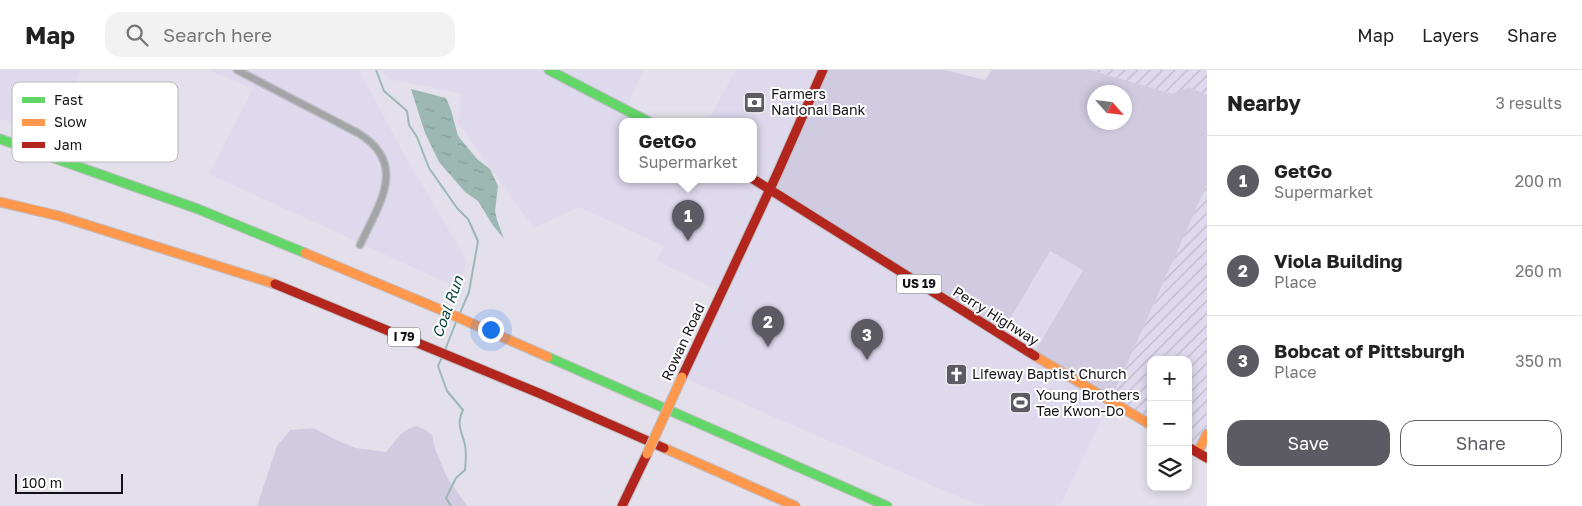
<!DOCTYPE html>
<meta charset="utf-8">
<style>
body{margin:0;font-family:"Golos Text",sans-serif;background:#f2f2f2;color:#222}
.controls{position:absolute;right:15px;bottom:15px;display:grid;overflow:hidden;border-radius:10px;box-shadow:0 2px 8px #0003}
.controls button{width:45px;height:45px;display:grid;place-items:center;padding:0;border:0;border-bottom:1px solid #e0e0e0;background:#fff;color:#222;font:25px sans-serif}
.compass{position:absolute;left:1087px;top:15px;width:45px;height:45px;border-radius:50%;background:#fff;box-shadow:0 2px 8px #0003;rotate:117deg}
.scale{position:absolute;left:15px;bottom:12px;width:108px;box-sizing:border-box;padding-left:5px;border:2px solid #141218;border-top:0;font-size:14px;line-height:18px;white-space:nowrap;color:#141218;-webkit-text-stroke:4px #fff;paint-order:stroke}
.you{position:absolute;left:490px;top:259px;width:18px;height:18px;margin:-12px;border:4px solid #fff;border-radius:50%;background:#1a73e8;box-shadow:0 0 0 8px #1a73e833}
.badge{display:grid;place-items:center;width:32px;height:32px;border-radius:50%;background:#5c5a62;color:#fff;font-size:16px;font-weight:700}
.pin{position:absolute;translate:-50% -41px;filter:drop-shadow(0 1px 2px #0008)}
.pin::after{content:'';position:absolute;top:26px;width:18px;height:15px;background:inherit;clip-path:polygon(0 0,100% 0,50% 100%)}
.popup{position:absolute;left:619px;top:48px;width:138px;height:65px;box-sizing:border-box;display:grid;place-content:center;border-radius:10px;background:#fff;filter:drop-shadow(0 1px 4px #0005);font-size:16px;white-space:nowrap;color:#767676}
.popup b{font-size:19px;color:#222}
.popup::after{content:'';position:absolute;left:50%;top:100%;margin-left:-10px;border:10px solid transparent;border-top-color:#fff}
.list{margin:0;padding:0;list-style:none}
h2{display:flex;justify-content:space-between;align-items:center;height:65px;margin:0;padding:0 20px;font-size:21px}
h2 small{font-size:16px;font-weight:400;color:#767676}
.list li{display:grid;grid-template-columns:32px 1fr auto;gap:15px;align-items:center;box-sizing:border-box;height:90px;padding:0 20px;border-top:1px solid #e0e0e0}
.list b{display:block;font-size:19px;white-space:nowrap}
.list p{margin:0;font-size:16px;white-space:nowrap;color:#767676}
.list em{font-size:16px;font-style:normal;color:#767676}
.actions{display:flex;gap:10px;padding:15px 20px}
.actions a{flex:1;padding:11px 0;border:1px solid #5c5a62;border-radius:15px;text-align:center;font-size:18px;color:#5c5a62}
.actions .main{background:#5c5a62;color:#fff}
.icon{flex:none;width:28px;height:28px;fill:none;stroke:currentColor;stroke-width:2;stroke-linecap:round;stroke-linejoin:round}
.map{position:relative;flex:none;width:1207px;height:436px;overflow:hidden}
header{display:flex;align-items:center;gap:30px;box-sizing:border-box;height:70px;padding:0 25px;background:#fff;border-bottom:1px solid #e0e0e0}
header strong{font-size:24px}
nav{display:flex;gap:28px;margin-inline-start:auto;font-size:18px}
.search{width:350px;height:45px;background:#f2f2f2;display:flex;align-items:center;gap:12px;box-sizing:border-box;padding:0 18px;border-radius:15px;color:#767676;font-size:19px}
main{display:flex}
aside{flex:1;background:#fff}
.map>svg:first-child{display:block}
</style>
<header>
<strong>Map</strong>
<div class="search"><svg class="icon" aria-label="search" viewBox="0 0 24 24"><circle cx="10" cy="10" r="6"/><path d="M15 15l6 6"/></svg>Search here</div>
<nav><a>Map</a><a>Layers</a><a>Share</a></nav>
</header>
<main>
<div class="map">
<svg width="1207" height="436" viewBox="0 0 1207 436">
<defs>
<pattern id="industrial-furrows" width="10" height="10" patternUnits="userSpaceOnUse" patternTransform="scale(1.25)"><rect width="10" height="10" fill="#ded9ed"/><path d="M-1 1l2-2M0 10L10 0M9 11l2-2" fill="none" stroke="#beb9ca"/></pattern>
<pattern id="water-ripples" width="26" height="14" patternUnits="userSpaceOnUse" patternTransform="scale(1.25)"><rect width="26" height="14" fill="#9cb8b3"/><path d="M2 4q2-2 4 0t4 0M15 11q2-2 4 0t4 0" fill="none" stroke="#869d99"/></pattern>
</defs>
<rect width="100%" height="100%" fill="#e3e0eb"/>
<!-- built -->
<g fill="#ded9ed">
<path d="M0 0H81L52 62 0 49Z"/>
<path d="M208 0H359L404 84 467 191 458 218 209 104 253 19Z"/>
<path d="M382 0H643L625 40 649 52H623V110H753V52H707L736 0H823L1001 265 1050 181 1083 200 1033 285 1110 332 1060 436H980L682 307 721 222 657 191 664 176 579 137 534 158 458 53 462 24 389 9Z"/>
</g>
<!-- industrial -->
<g fill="url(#industrial-furrows)">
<path d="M1090 0H1207V25L1189 17 1172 24Z"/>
<path d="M1207 114V364L1198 382 1188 377V290H1151V355L1110 332Z"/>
</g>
<!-- green -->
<g fill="#d1cbe1" fill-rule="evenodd">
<path d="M823 0H945L985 10 992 0H1090L1172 24 1189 17 1207 25V114L1110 332 1033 285 1083 200 1050 181 1001 265 769 119ZM1094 22H1124V52H1094Z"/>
<path d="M417 356 424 359 432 365 435 379 447 407 467 436H257L277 376 290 360 314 358 336 370 356 378 386 382C397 370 400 360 417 356Z"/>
</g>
<!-- water -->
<path fill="url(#water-ripples)" d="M411 19 446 28 451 40 458 66 477 89 490 99 498 116 495 141 497 150 504 169 492 154 478 131 465 122 439 92 425 63Z"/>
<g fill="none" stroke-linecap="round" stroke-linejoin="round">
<!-- stream -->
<g stroke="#9cb8b3" stroke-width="2">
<path d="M376 0 384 21 407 41 409 55 417 67 429 98 457 138 468 149 478 171 469 222 460 243"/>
<path d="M445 280 456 252"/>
<path d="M442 287 438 296 447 321 463 340C457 352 460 359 464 371 467 380 466 391 465 400L456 408 446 428 451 436"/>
</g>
<defs>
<path id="street" d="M237 0 358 63C409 94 379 134 360 175"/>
<g id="fast">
<path d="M549 0 649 52"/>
<path d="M0 69 198 139 305 183"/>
<path d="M548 287 887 436"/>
</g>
<g id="slow">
<path d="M0 132 59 146 275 214"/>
<path d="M305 183 439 239 548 287"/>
<path d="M1035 286 1151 355"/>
<path d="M664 378 795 436"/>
<path d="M1198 382 1207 364"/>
</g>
<g id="jam">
<path d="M753 109 1035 286"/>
<path d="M275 214 541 324 664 378"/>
<path d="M682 307 777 104 823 0"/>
<path d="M1188 377 1207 388"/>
<path d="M622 436 647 384"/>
</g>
</defs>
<!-- street casing -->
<use href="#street" stroke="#bfbcc4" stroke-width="9"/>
<!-- fast casing -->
<use href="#fast" stroke="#bfbcc4" stroke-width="11"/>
<!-- slow casing -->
<use href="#slow" stroke="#bfbcc4" stroke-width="11"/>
<!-- jam casing -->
<use href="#jam" stroke="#bfbcc4" stroke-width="11"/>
<!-- street -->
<use href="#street" stroke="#a1a5a5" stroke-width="6"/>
<!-- fast -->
<use href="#fast" stroke="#63d668" stroke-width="9"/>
<!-- slow -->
<use href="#slow" stroke="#ff974d" stroke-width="9"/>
<!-- jam -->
<use href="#jam" stroke="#b3261e" stroke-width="9"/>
<defs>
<path id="slow-bridge" d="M647 384 682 307"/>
</defs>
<!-- slow-bridge casing -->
<use href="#slow-bridge" stroke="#bfbcc4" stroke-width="11" stroke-linecap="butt"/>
<!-- slow-bridge -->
<use href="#slow-bridge" stroke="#ff974d" stroke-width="9"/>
</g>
<!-- icons -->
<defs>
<symbol id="bank-square" viewBox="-11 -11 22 22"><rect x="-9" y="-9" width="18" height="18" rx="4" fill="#5c5a62" stroke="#fff"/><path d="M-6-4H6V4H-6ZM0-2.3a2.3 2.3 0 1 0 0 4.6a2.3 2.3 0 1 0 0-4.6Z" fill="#fff"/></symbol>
<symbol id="church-square" viewBox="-11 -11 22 22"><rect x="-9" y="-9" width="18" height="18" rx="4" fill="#5c5a62" stroke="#fff"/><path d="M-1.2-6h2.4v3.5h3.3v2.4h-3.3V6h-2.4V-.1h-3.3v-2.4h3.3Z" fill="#fff"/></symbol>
<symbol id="stadium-square" viewBox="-11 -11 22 22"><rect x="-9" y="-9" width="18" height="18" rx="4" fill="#5c5a62" stroke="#fff"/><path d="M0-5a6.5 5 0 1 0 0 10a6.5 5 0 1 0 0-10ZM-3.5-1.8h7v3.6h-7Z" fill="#fff"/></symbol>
</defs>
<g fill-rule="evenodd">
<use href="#bank-square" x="742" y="20" width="25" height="25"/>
<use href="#church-square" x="944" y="292" width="25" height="25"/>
<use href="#stadium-square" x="1008" y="320" width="25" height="25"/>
</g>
<g text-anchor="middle" stroke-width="4" stroke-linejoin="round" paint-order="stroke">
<!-- shield labels -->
<g fill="#fff" stroke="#5a595d" stroke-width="1">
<rect x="896.5" y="204.5" width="45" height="19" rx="4"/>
<rect x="388" y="257.5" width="32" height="19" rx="4"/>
</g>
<g font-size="12" font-weight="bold" fill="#141218">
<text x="919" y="218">US 19</text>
<text x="404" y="271">I 79</text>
</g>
<!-- poi labels -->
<g font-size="14" fill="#141218" stroke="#fff" text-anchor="start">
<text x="771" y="29">Farmers<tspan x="771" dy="16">National Bank</tspan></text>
<text x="972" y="309">Lifeway Baptist Church</text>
<text x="1036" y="330">Young Brothers<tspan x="1036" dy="16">Tae Kwon-Do</tspan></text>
</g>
<!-- street labels -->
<g font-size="14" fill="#141218" stroke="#fff">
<text transform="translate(996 246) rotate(32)" y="5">Perry Highway</text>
<text transform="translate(683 272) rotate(-65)" y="5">Rowan Road</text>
</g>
<!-- water labels -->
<g font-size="15" font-style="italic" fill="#064438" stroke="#fff">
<text transform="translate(448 237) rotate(-70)" y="5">Coal Run</text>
</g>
</g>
<!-- legend -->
<rect x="12" y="12" width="166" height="80" rx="8" fill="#fff" stroke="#b8b8ba" stroke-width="1"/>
<rect x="22" y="27" width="23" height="6" fill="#63d668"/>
<rect x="22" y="49" width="23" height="7" fill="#ff974d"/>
<rect x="22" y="72" width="23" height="6" fill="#b3261e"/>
<g font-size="14" fill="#141218">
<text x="54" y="35">Fast</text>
<text x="54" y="57">Slow</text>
<text x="54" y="80">Jam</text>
</g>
</svg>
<div class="controls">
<button>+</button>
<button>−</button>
<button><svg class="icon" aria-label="layers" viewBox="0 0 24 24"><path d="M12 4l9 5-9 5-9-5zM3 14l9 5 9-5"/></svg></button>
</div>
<svg class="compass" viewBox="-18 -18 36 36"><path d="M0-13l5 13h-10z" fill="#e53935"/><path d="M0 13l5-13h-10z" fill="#767676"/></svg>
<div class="scale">100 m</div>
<div class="you"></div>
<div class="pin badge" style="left:688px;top:171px">1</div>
<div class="popup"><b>GetGo</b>Supermarket</div>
<div class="pin badge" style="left:768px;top:277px">2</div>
<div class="pin badge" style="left:867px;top:290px">3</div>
</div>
<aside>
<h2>Nearby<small>3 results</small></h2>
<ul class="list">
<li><span class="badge">1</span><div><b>GetGo</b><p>Supermarket</p></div><em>200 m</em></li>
<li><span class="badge">2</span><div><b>Viola Building</b><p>Place</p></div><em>260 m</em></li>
<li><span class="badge">3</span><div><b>Bobcat of Pittsburgh</b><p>Place</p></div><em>350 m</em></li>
</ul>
<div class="actions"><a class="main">Save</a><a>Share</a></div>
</aside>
</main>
